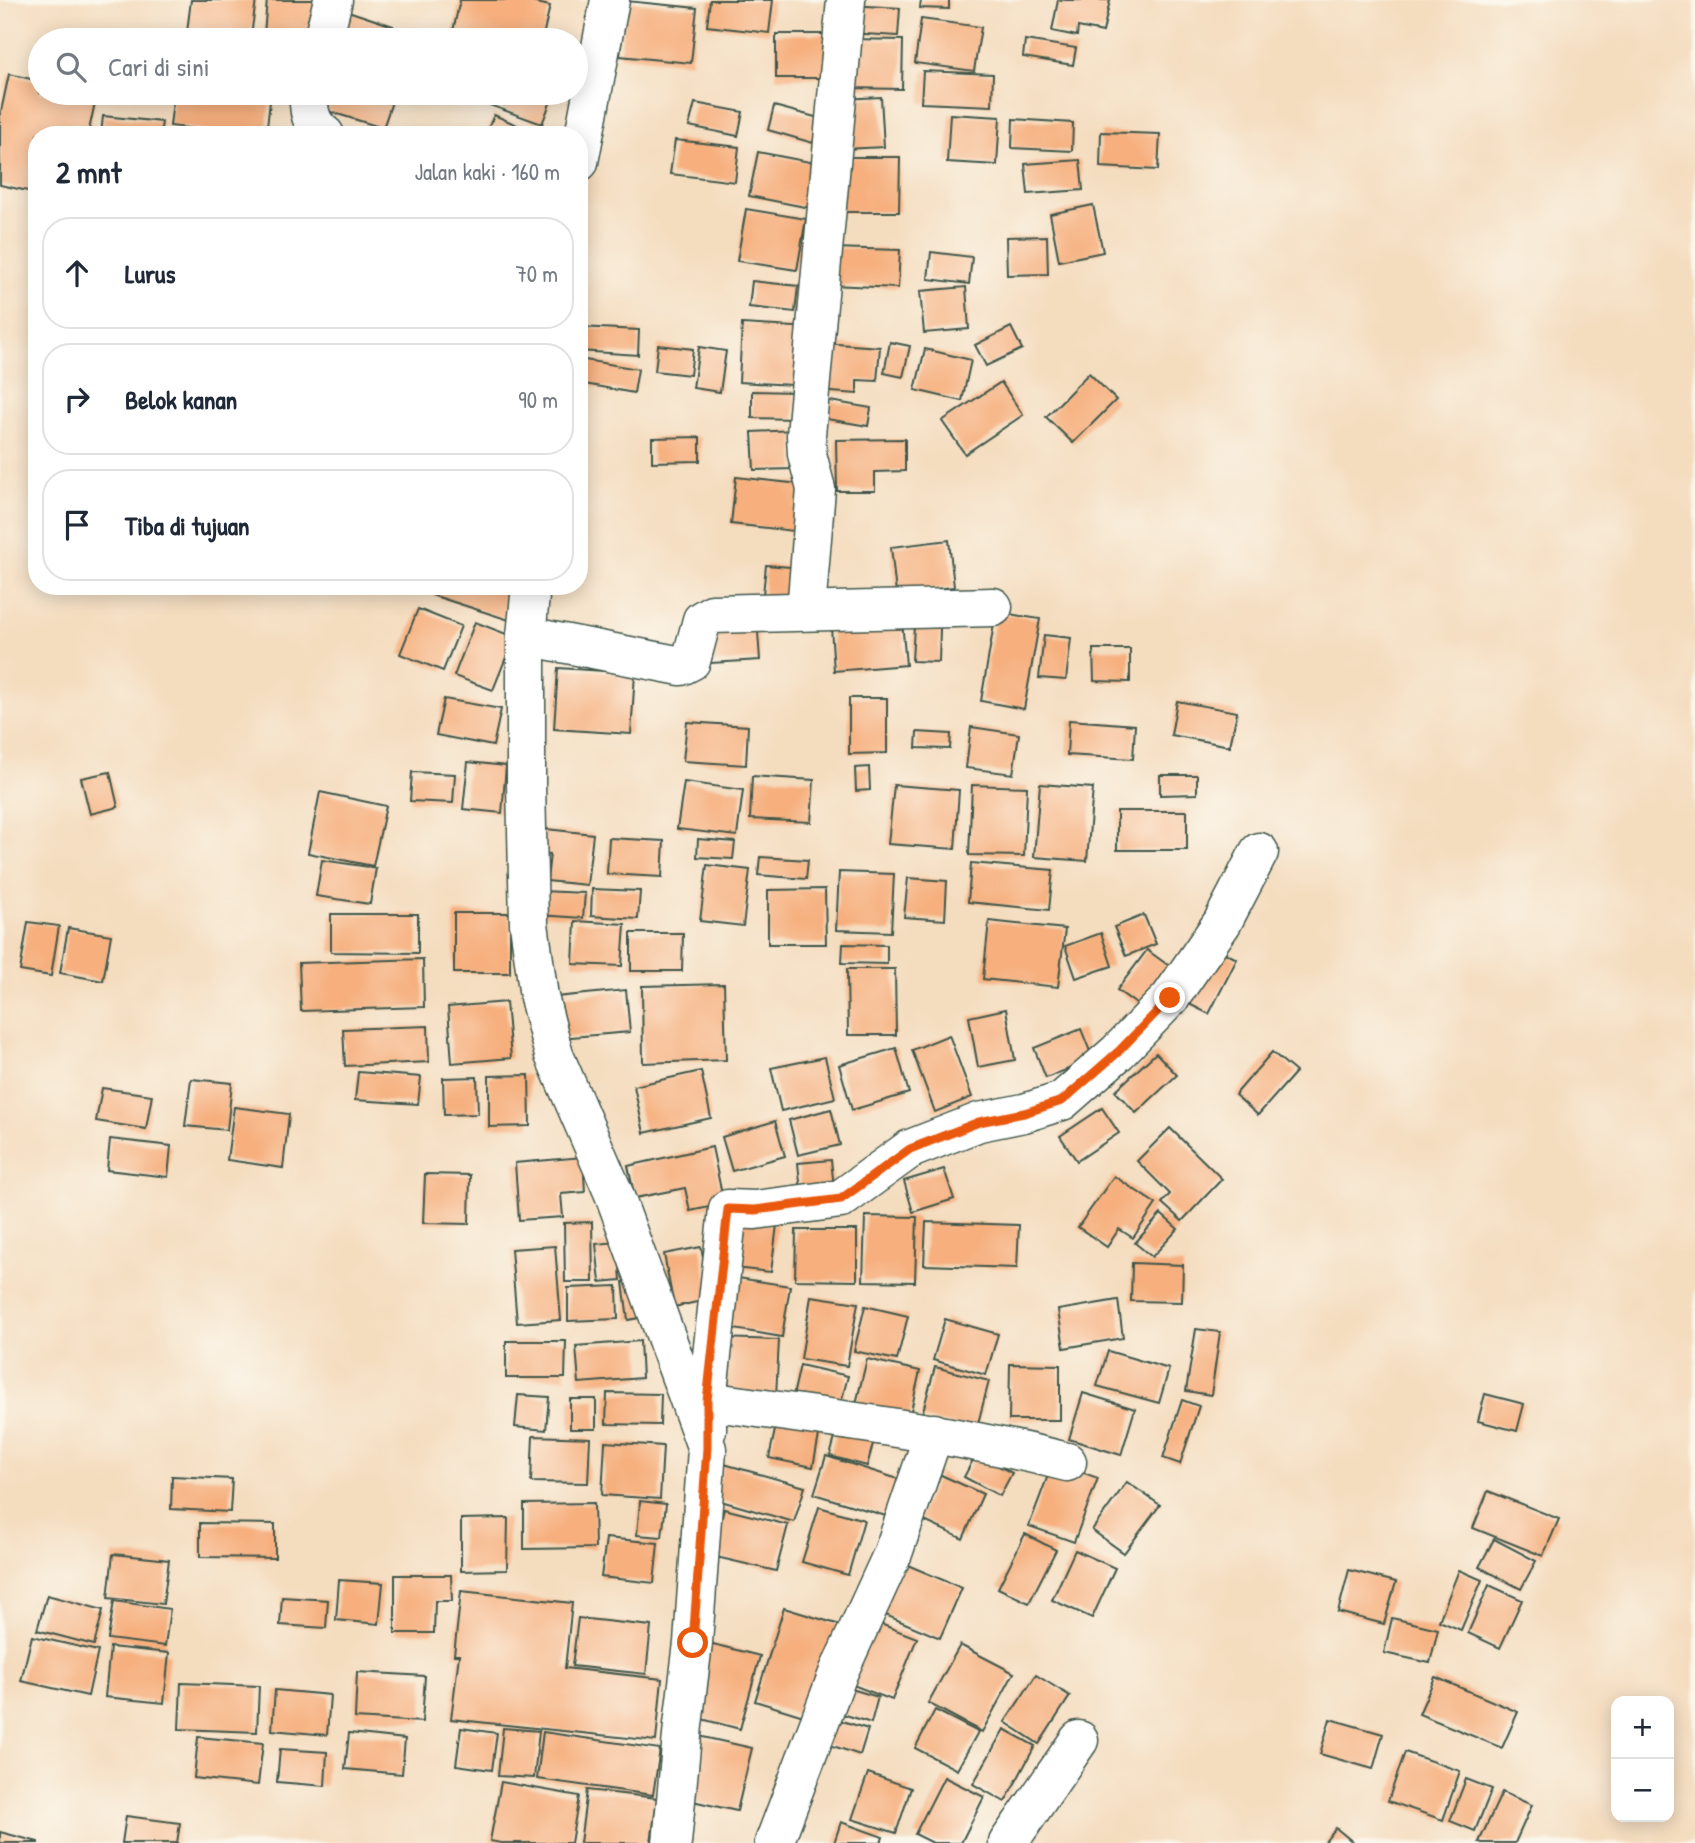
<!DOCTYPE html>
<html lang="id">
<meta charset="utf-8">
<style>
body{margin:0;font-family:"Patrick Hand",sans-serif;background:#f2f2f3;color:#1f2937}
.controls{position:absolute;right:21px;bottom:21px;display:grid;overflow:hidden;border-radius:14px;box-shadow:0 4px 18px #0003}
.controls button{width:63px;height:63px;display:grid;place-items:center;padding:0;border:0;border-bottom:2px solid #e0e1e3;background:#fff;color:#1f2937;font:35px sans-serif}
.stop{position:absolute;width:21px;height:21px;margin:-16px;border:5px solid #ea580c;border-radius:50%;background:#fff}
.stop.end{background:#ea580c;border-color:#fff;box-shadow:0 2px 7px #0008}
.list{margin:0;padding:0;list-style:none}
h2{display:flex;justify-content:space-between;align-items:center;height:91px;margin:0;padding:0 28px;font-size:30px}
h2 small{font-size:23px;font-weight:400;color:#747a83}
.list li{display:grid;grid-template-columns:46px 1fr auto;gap:21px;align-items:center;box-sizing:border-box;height:112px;margin:0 14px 14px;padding:0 14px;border:2px solid #e0e1e3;border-radius:28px}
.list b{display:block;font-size:26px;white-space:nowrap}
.list em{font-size:23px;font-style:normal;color:#747a83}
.icon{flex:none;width:38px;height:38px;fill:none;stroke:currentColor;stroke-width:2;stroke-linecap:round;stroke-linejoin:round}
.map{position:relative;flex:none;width:1695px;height:1843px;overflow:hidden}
.search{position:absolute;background:#fff;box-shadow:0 4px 18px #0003;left:28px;top:28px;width:560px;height:77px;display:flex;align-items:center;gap:18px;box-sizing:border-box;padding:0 24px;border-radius:38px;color:#747a83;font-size:26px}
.panel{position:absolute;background:#fff;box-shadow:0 4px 18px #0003;left:28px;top:126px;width:560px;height:469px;border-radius:28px}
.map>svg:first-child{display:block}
</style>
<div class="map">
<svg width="1695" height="1843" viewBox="0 0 1695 1843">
<rect width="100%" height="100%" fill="#fbf7ec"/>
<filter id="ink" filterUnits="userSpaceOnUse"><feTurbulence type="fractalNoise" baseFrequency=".0143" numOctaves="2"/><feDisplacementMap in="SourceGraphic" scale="14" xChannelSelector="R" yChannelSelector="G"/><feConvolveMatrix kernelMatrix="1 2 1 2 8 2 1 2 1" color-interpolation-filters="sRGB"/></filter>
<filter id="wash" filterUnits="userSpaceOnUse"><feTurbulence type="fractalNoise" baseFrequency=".00686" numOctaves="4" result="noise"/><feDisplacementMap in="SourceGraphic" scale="28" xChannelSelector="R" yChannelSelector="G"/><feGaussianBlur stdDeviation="1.57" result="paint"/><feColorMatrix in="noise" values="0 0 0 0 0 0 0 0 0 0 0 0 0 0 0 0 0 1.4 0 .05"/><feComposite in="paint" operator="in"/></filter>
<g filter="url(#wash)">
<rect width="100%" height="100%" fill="#f4dcbe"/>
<g id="blocks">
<!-- building -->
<g fill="#f6af7d">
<path d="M191 0H256L251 36 268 40H186Z"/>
<path d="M267 0H323L319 39 264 34Z"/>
<path d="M460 0H523L550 6 542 40H451Z"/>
<path d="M710 0H773L769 33 707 26Z"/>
<path d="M921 0H949V9L920 8Z"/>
<path d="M1058 0H1110L1103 32 1078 27 1077 36 1052 31Z"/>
<path d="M626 1 697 8 691 63 620 56Z"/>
<path d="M850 5 900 8 898 36 848 33Z"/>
<path d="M348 11 393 26 388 40H337Z"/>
<path d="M921 19 981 27 974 71 915 63Z"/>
<rect x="776" y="34" width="59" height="44"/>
<path d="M849 39 903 40 902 89 848 88Z"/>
<path d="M1025 40 1076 48 1073 65 1023 57Z"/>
<path d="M923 71 993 74 992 106 921 103Z"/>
<path d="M9 74 40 81V93H97L88 135H37V193L0 185V116Z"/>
<path d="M174 93H271L266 135H245L170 126Z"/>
<path d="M323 93H395L383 128 318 108Z"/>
<path d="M491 93H554L542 124 487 104Z"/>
<path d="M881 97 884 147 844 149 842 99Z"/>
<path d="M695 103 743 112 738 136 689 126Z"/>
<path d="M774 106 819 118 813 143 768 130Z"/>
<path d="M950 114 1000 117 997 165 947 162Z"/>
<path d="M494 115 540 135H485Z"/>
<path d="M103 116 162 122 160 135H101Z"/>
<path d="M1013 119 1073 123 1072 151 1012 148Z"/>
<path d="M1101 132 1160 134 1158 170 1100 167Z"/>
<path d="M675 140 739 147 735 182 670 174Z"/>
<path d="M758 152 820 164 810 208 749 196Z"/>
<path d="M836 157H900L899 212H835Z"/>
<path d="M1080 160 1083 190 1028 194 1025 164Z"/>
<path d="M1093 205 1103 252 1059 261 1050 214Z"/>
<path d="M746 209 806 219 797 270 737 261Z"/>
<path d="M1047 236 1048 274 1007 275 1006 237Z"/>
<path d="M832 248 900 250 898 288 831 285Z"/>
<path d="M931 252 972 257 969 284 928 279Z"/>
<path d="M752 281 798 286 795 312 749 307Z"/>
<path d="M966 287 969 329 924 333 920 291Z"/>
<path d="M742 324 812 328 809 386 739 382Z"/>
<path d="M579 327 639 330 638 355 579 351Z"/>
<path d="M1011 327 1022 349 986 366 975 345Z"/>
<path d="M890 342 910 346 903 377 884 373Z"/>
<path d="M822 343 880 347 877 381 857 380V394L819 391Z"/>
<path d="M658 345 693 349 690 375 655 371Z"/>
<path d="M699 347 726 351 720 392 693 388Z"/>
<path d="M925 349 971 360 962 401 915 390Z"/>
<path d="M579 359 638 369 634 393 579 383Z"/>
<path d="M1089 373 1116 400 1073 443 1046 417Z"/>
<path d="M1001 382 1023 415 965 454 942 421Z"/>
<path d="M752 391 795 392 794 419 752 418Z"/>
<path d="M818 399 871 408 868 426 815 417Z"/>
<path d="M794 430 795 469 754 470 752 432Z"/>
<path d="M700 437V461L652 462V438Z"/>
<path d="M905 439V471L875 472V491H837L836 440Z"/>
<path d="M736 477 809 485 803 532 731 524Z"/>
<path d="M949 540 954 587 896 593 891 547Z"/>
<path d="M766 565 802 568 798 607 762 604Z"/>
<path d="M435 586H521L509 620 432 595Z"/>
<path d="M418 609 461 626 443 671 400 654Z"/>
<path d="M996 612 1040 619 1024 709 981 701Z"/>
<path d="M757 618 760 660 711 663 708 621Z"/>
<path d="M902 621 906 665 834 671 831 627Z"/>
<path d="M475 622 514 637 493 690 454 676Z"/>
<path d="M914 626 940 628 939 662 912 661Z"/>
<path d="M1044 635 1071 638 1066 680 1039 678Z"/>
<path d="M1093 649H1130V682L1094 681Z"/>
<path d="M558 668 635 673 631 734 554 729Z"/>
<path d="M849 698H887V753L849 754Z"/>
<path d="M444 699 501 709 493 746 436 735Z"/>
<path d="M1177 701 1237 712 1230 746 1171 735Z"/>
<path d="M1069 720 1135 725 1133 759 1067 755Z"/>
<path d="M687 722 748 726 746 765 683 761Z"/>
<path d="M971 727 1019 734 1013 774 966 768Z"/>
<path d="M917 732 951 734 950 749 916 748Z"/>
<path d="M468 762 506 766 502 813 463 809Z"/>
<path d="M869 767 870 790 856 791 855 768Z"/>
<path d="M110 772 118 807 90 814 81 778Z"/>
<path d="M412 772 455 774 453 803 410 801Z"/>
<path d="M1160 775H1197V794L1160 795Z"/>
<path d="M752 776 814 780 811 822 750 819Z"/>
<path d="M684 782 743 790 737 836 677 829Z"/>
<path d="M1040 784 1093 788 1087 861 1034 857Z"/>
<path d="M894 785 959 790 955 849 888 844Z"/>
<path d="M972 785 1027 787 1024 856 969 855Z"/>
<path d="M320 792 386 806 373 866 308 853Z"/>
<rect x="1117" y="811" width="70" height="39"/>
<path d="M536 828 593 834 587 885 547 881 550 854 533 852Z"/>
<path d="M609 838 664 841 662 877 607 874Z"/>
<path d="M698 839 735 842 733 859 697 857Z"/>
<path d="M760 857 808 860 806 879 758 875Z"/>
<path d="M322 860 376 868 370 904 316 896Z"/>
<path d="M971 863 1053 870 1049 910 968 902Z"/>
<path d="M707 865 750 870 743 926 700 921Z"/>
<path d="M839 872 894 874 891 932 836 930Z"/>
<path d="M908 878 947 881 945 920 904 917Z"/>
<path d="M592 889 640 891 638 919 591 916Z"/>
<path d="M825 889 826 944H768V890Z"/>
<path d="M540 891 585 893 583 918 539 915Z"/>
<rect x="454" y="913" width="56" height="60"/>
<path d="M331 914H418V953L331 952Z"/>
<path d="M1144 915 1156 944 1126 956 1114 927Z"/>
<path d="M575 921 625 924 622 966 573 964Z"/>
<path d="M989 921 1065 929 1058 987 983 979Z"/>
<path d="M28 922 59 926 51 976 20 971Z"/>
<path d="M68 928 111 935 103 981 60 973Z"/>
<path d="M631 933H683L682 971H631Z"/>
<path d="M1101 933 1112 966 1076 978 1065 946Z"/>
<path d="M843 944 887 945V964L842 963Z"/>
<path d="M1211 946 1237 959 1209 1014 1183 1001Z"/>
<path d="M1147 950 1176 971 1146 1011 1117 990Z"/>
<path d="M423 959 424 1007 301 1011 299 963Z"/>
<path d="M847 969H895L896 1035H848Z"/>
<path d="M724 984 726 1060 643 1063 642 986Z"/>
<path d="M626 990 630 1032 560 1038 556 997Z"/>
<path d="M506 1002 511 1058 452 1063 448 1007Z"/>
<path d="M1006 1009 1015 1060 978 1067 969 1017Z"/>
<path d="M428 1026 429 1062 345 1066 343 1029Z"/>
<path d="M1081 1029 1093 1059 1046 1078 1034 1048Z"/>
<path d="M949 1035 972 1097 935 1112 912 1050Z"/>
<path d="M896 1048 909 1093 852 1110 839 1065Z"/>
<path d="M1272 1052 1296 1072 1258 1115 1235 1095Z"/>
<path d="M1156 1053 1177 1075 1136 1113 1115 1091Z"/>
<path d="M825 1057 835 1098 781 1111 771 1068Z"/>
<path d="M701 1071 711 1118 644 1133 634 1086Z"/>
<path d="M358 1072 421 1077 418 1104 355 1100Z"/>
<path d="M529 1075 530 1126 489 1127V1076Z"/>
<path d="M477 1077 478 1114 444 1115 443 1078Z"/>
<path d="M191 1079 232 1083 227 1130 185 1126Z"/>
<path d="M102 1088 152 1095 146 1129 96 1121Z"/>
<path d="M234 1107 289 1114 283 1168 227 1160Z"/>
<path d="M1102 1108 1119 1133 1077 1161 1060 1136Z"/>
<path d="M831 1109 840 1145 798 1155 789 1120Z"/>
<path d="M775 1121 785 1156 732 1171 722 1137Z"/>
<path d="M1170 1128 1222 1179 1182 1221 1162 1203 1170 1194 1137 1161Z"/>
<path d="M110 1139 171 1146 168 1177 107 1170Z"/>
<path d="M712 1147 724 1204 690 1211 685 1188 635 1198 628 1166Z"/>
<path d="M583 1157 585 1192 561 1194 563 1217 519 1220 515 1163Z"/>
<path d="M831 1160 835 1197 802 1201 798 1163Z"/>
<path d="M944 1169 954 1199 913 1212 904 1181Z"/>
<path d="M425 1174 470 1175 469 1224 423 1223Z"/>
<path d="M1114 1176 1156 1204 1133 1238 1119 1229 1107 1247 1078 1227Z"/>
<path d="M1161 1214 1178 1229 1152 1257 1135 1243Z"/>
<path d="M865 1216 917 1217 915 1282 863 1281Z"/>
<path d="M730 1221 777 1225 771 1272 725 1267Z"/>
<path d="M592 1222 593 1282H565L564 1223Z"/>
<path d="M926 1222 1019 1225 1017 1268 924 1265Z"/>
<path d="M796 1230H857V1281L795 1280Z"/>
<path d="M618 1242 621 1280 600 1282 596 1244Z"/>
<path d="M555 1246 561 1320 517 1323 511 1249Z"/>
<path d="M701 1247 711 1299 674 1307 664 1254Z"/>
<path d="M1132 1263 1183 1265 1182 1302 1131 1301Z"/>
<path d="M725 1276 790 1286 782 1337 716 1326Z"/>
<path d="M640 1279 645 1317 628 1320 623 1282Z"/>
<path d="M617 1286 618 1319 568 1321V1288Z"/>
<path d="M811 1296 858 1303 847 1366 801 1359Z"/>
<path d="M1118 1300 1123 1338 1064 1348 1058 1310Z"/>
<path d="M865 1306 908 1316 897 1360 854 1351Z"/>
<path d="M945 1319 998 1334 986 1375 933 1360Z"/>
<path d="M1196 1329 1220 1332 1211 1395 1186 1391Z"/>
<path d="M720 1338 779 1340 776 1396 717 1394Z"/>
<path d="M506 1341H566L565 1378H506Z"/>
<path d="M640 1341 642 1378 579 1383 576 1346Z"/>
<path d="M1108 1351 1169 1369 1159 1403 1097 1386Z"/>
<path d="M867 1359 920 1371 908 1424 854 1412Z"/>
<path d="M1010 1364 1060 1365V1420H1009Z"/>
<path d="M800 1365 848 1376 840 1407 793 1396Z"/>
<path d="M935 1367 989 1381 976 1431 921 1418Z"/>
<path d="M607 1393 661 1394 660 1425 606 1424Z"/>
<path d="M1083 1393 1135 1409 1121 1455 1069 1439Z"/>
<path d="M1485 1394 1524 1404 1517 1431 1478 1421Z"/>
<path d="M518 1395 549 1397 546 1430 515 1427Z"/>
<rect x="570" y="1399" width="26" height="30"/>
<path d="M1182 1400 1199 1406 1180 1464 1163 1458Z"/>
<path d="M778 1416 821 1425 813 1467 769 1458Z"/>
<path d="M839 1423 876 1433 867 1466 830 1456Z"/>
<path d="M533 1436 590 1438 588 1483 531 1482Z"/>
<path d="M605 1442 663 1446 660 1499 602 1495Z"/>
<path d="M976 1454 1012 1473 1000 1496 964 1477Z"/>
<path d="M826 1456 898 1479 886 1516 814 1494Z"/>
<path d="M1053 1462 1098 1478 1074 1542 1029 1526Z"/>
<path d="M724 1464 805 1487 794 1522 714 1499Z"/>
<path d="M939 1474 983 1494 963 1539 918 1518Z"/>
<path d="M172 1476 232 1479 230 1512 171 1509Z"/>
<path d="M1127 1482 1160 1505 1124 1553 1092 1530Z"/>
<path d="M1488 1491 1559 1519 1543 1556 1473 1528Z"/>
<path d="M640 1501 666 1504 662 1537 637 1535Z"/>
<path d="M594 1503 595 1548 524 1549V1504Z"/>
<path d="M819 1507 864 1520 848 1575 802 1562Z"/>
<path d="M724 1509 788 1525 776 1571 712 1556Z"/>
<path d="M508 1518 507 1570 461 1571V1519Z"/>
<path d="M200 1523 275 1524V1558L200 1557Z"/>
<path d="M1025 1534 1056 1550 1029 1603 998 1588Z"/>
<path d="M606 1538 658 1543 654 1583 601 1577Z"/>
<path d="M1494 1539 1536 1561 1521 1589 1479 1567Z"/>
<path d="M1075 1550 1115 1568 1092 1618 1052 1600Z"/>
<path d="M113 1554 169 1560 163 1604 108 1598Z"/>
<path d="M898 1561 962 1588 940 1638 876 1611Z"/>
<path d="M1349 1570 1396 1582 1384 1624 1338 1612Z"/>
<path d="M1459 1570 1482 1580 1461 1630 1439 1621Z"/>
<path d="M395 1575H451L452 1601H435L434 1633H395Z"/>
<path d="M339 1580 383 1583 379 1624 336 1620Z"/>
<path d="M1489 1585 1522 1600 1500 1648 1468 1633Z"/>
<path d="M461 1591 572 1603 565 1668 662 1679 656 1741 451 1719 459 1655H454Z"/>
<path d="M47 1595 103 1610 94 1645 37 1630Z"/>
<path d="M282 1597 328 1600 326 1628 280 1625Z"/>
<path d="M114 1601 170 1609 165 1646 108 1639Z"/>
<path d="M784 1608 840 1625 810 1718 755 1701Z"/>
<path d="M578 1618 651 1626 646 1674 572 1666Z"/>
<path d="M1392 1618 1438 1629 1430 1663 1384 1653Z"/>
<path d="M870 1620 917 1638 892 1700 845 1682Z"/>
<path d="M32 1636 98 1651 88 1696 21 1681Z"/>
<path d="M709 1643 760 1656 740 1729 690 1716Z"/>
<path d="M960 1645 1014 1673 982 1732 928 1703Z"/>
<path d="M110 1647 169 1653 164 1703 105 1697Z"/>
<path d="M357 1672 425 1676 422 1722 355 1718Z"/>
<path d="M1036 1675 1070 1696 1039 1744 1005 1722Z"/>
<path d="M1435 1677 1518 1712 1502 1748 1419 1714Z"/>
<path d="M181 1683 259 1686 257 1732 179 1729Z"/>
<path d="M838 1685 878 1697 871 1723 830 1710Z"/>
<path d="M275 1690 330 1695 327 1735 272 1730Z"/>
<path d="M935 1710 978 1732 957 1770 915 1748Z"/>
<path d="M826 1716 868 1729 860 1755 818 1741Z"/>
<path d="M1330 1719 1383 1734 1373 1769 1320 1754Z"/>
<path d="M461 1728 497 1733 492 1770 456 1765Z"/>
<path d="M503 1728 539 1731 534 1778 498 1776Z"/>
<path d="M1004 1729 1035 1746 1005 1802 973 1784Z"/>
<path d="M543 1732 660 1749 653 1795 537 1779Z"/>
<path d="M349 1733 405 1739 402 1774 345 1769Z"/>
<path d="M694 1735 752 1748 737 1811 679 1798Z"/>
<path d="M198 1737 263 1743 258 1785 194 1778Z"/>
<path d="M280 1749 327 1752 325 1786 277 1782Z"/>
<path d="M1405 1752 1460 1771 1443 1820 1388 1801Z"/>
<path d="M868 1773 911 1788 896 1833 852 1819Z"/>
<path d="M944 1777 984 1797 961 1843H933L915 1834Z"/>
<path d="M1466 1779 1492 1789 1475 1831 1450 1821Z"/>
<path d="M501 1782 579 1796 571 1843H501L490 1841Z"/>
<path d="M587 1790 657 1798 651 1843H580Z"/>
<path d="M1502 1792 1532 1805 1515 1843H1482L1479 1842Z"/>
<path d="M126 1816 180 1823 177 1843H122Z"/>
<path d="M841 1822 883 1837 881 1843H834Z"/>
<path d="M1336 1828 1354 1843H1324Z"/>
<path d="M0 1832 38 1842V1843H0Z"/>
</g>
</g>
</g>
<g filter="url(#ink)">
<use href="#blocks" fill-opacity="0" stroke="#3f5549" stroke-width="2"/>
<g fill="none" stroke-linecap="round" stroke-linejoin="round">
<defs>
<g id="street">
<path d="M323 40 333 0"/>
<path d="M310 93C307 109 311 125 325 135"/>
<path d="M579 162 610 0"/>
<path d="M531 586 526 636V783L529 924 539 997 554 1055 614 1194 707 1449 693 1643 683 1725 672 1843"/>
<path d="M806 611 816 489 807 454 806 435 846 0"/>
<path d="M526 636 681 666 691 661 702 620 712 614 993 607"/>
<path d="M707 1401C828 1418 949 1432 1067 1462"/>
<path d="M707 1430V1401L728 1209 755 1210 841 1199 910 1149 979 1122 1024 1113 1062 1101 1118 1052 1170 998 1222 923 1259 852"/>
<path d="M774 1843 839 1671 893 1553 934 1433"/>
<path d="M1008 1843 1079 1740"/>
</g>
</defs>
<!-- street casing -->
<use href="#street" stroke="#3f5549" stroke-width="41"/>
<!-- street -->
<use href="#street" stroke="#fff" stroke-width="38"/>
</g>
</g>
<g fill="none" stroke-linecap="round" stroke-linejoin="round" filter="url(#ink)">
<!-- route -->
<path stroke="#ea580c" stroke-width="9" d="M693 1643 707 1448V1401L728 1209 755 1210 841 1199 910 1149 979 1122 1024 1113 1062 1101 1118 1052 1170 998"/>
</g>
</svg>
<div class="controls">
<button>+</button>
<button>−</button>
</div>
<div class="stop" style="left:693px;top:1643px"></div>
<div class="stop end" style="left:1170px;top:998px"></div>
<div class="search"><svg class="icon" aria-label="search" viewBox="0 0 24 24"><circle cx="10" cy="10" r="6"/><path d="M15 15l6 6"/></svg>Cari di sini</div>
<section class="panel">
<h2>2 mnt<small>Jalan kaki · 160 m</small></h2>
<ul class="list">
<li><svg class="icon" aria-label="ahead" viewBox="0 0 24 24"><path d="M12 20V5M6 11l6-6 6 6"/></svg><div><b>Lurus</b></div><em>70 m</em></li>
<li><svg class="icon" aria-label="right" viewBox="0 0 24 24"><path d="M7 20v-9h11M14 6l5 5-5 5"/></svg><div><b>Belok kanan</b></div><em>90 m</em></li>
<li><svg class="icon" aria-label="arrive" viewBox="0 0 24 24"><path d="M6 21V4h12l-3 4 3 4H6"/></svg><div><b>Tiba di tujuan</b></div></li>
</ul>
</section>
</div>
